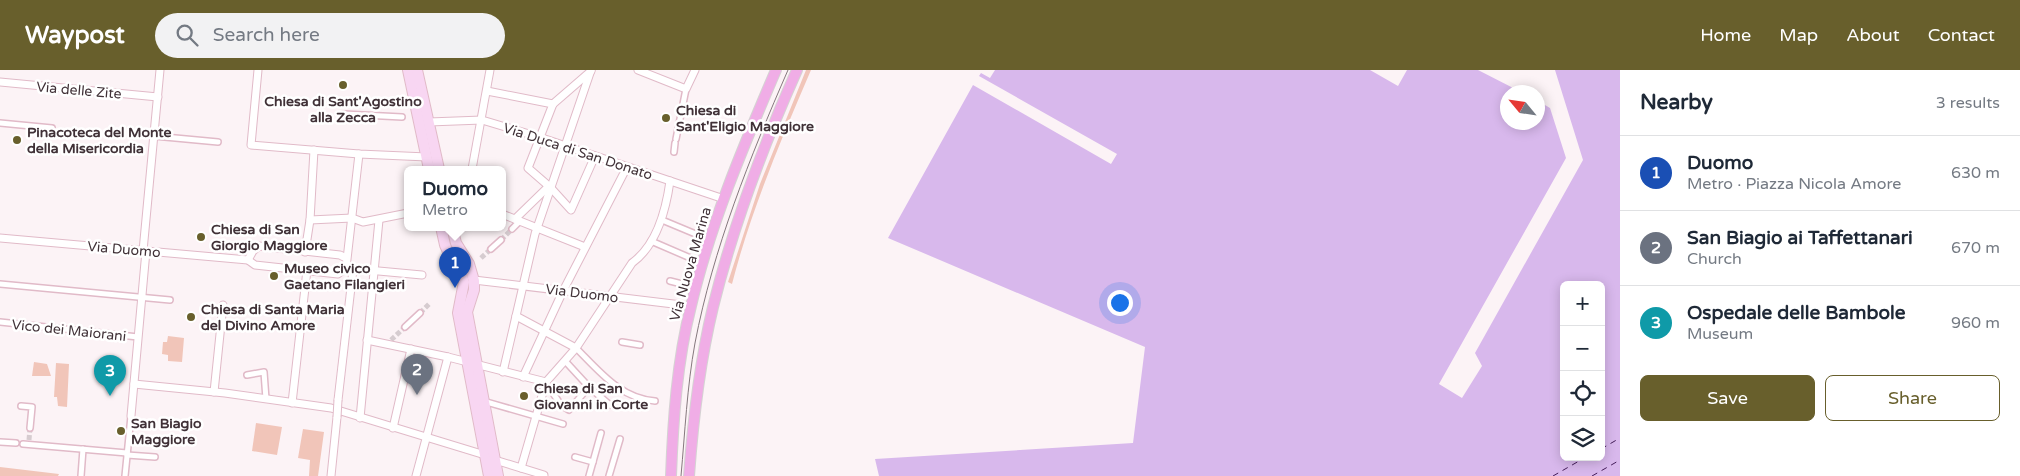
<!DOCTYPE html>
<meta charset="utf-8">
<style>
body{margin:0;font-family:"Varela Round",sans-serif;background:#f2f2f3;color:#1f2937}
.controls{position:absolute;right:15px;bottom:15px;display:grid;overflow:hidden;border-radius:8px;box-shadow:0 2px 12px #0003}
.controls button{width:45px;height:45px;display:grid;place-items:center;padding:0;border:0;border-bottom:1px solid #e0e1e3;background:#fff;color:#1f2937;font:25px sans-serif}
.compass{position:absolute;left:1500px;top:15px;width:45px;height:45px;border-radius:50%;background:#fff;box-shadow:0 2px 12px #0003;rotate:299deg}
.you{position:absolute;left:1119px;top:232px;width:18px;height:18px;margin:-12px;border:4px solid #fff;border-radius:50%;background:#1a73e8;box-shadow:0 0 0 8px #1a73e833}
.badge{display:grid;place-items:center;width:32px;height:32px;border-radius:50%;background:#685f2c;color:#fff;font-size:16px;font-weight:700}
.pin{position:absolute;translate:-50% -41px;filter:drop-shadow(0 1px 2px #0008)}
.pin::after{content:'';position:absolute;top:26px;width:18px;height:15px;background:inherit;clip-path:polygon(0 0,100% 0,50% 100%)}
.popup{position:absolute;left:404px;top:96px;width:102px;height:65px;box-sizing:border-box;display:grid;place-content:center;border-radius:8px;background:#fff;filter:drop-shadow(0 1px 4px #0005);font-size:16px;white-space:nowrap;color:#747a83}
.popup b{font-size:19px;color:#1f2937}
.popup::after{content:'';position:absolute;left:50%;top:100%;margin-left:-10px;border:10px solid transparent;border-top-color:#fff}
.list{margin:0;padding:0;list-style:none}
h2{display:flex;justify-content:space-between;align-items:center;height:65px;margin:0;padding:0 20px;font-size:21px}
h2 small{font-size:16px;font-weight:400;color:#747a83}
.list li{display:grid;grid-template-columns:32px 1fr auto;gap:15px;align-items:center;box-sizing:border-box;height:75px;padding:0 20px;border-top:1px solid #e0e1e3}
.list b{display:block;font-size:19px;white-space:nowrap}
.list p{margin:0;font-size:16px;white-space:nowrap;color:#747a83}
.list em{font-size:16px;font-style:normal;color:#747a83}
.actions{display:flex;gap:10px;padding:15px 20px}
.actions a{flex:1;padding:11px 0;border:1px solid #685f2c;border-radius:8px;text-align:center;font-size:18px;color:#685f2c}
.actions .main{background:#685f2c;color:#fff}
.icon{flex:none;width:28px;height:28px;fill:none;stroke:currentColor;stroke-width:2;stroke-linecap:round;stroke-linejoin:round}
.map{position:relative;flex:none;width:1620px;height:406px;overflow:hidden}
header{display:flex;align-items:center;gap:30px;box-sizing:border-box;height:70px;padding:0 25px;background:#685f2c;color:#fff}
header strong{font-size:24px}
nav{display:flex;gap:28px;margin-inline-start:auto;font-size:18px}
.search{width:350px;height:45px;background:#f2f2f3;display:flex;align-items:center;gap:12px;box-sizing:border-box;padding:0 18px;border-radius:28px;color:#747a83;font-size:19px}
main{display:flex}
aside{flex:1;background:#fff}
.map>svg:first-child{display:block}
</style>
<header>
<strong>Waypost</strong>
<div class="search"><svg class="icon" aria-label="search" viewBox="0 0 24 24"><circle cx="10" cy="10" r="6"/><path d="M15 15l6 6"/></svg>Search here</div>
<nav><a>Home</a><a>Map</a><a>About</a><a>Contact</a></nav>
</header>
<main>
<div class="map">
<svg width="1620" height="406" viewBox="0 0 1620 406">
<rect width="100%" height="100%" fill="#fcf3f6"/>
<!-- green -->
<g fill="#f1c5b9">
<path d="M806 0H811C781 70 751 140 732 214L728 212 760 114Z"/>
<path d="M168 266 184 268 182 292 168 291V285L162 284 163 272H167Z"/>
<path d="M34 292 47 294 51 306H32Z"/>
<path d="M56 293 69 294 67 337 58 336 57 327H54Z"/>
<path d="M256 353 282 357 277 385 252 381Z"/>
<path d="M303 359 324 362 318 406H309L310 390 298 388Z"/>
<path d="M0 397 59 404 58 406H0Z"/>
</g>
<!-- water -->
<path fill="#d8b8ec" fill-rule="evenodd" d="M995 0H1370L1398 16 1407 0H1478L1521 22H1508V52H1538V31L1550 38 1566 88 1439 314 1462 328 1482 296 1475 283 1583 90 1555 0H1620V406H879L875 389 1133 373 1145 277 888 168 973 15 1111 94 1117 84 979 6 981 3 990 8ZM1564 215H1601V387H1564Z"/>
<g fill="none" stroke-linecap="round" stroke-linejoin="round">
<!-- ferry -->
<g stroke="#441d59" stroke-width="1" stroke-dasharray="6 5" stroke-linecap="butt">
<path d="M1601 379 1620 368"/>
<path d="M1553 406 1586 387"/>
<path d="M1592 406 1620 390"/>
</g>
<!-- pedestrian-tunnel -->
<g stroke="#d6ccd0" stroke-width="5" stroke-dasharray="5 2.5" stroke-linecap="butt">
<path d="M501 170 512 159"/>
<path d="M481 188 491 179"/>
<path d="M420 243 429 234"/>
<path d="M391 270 405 257"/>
<path d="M29 370 30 358"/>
</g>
<defs>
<g id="pedestrian">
<path d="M344 44 402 47"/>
<path d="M0 53 52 58"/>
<path d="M154 66 218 72"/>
<path d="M676 69 686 19"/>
<path d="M674 82 675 73"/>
<path d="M662 150 710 170"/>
<path d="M512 159 520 151"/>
<path d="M651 171 702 193"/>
<path d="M491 179 501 170"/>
<path d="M670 211 690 216"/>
<path d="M0 214 170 230"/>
<path d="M0 252 138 267"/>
<path d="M405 257 420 243"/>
<path d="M622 272 640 275"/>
<path d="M576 278C599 301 621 329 655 331"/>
<path d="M566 292 589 317 610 335"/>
<path d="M247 305 264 302 266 329"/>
<path d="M546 313 561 335 569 340 589 317"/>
<path d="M483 331 563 354"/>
<path d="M21 336 32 337 30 358"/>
<path d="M0 372 16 373"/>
<path d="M23 374 127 383"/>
<path d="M127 385 155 387"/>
<path d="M575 387 593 392"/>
<path d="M81 406 83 379"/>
<path d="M125 406 131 346"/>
<path d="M589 406 601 363"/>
<path d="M609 406 620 369"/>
</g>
<g id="minor">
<path d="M258 0 251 75 359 84 427 87"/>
<path d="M638 0 686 19 695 0"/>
<path d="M591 1 553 34 528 98 551 118 571 140 595 86"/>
<path d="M0 12 158 27"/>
<path d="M487 21 553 34"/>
<path d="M429 52 482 50 539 67 724 129"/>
<path d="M472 99 490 0"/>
<path d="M502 144 585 177"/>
<path d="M515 149 549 116"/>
<path d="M310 150 352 148 363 152 408 143"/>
<path d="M0 168 248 190 255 195 338 204 346 198 422 205"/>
<path d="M143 181 160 0"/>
<path d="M305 182 310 150 314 80"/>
<path d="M248 190 253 181 259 176 340 185 346 188"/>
<path d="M346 198 359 84"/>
<path d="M474 210 690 236"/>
<path d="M516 246 576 278"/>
<path d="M367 270 448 287 546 312"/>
<path d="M503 302 535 164 591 0"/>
<path d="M523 307 563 221 627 97"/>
<path d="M134 314 225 323 331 338 485 385"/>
<path d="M214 322 223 235"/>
<path d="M338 330 353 200"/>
<path d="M292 333 307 200"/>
<path d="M131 346 146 181"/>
<path d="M360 348 379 150"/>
<path d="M393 358 411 279"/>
<path d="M495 390 544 405V406"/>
<path d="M521 398 546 312 576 278 632 193C657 175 666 140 670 111"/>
<path d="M331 406 337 347"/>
<path d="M416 406 448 287"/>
</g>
<g id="secondary">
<path d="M408 0 429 99"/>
<path d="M417 0 439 99"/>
<path d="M441 157 445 175 449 184 460 200 464 212 458 243 489 406"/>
<path d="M452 157 456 173 469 194 474 211V220L467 242 498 406"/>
</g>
<g id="primary">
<path d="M671 406C673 350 677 291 691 236 710 155 743 77 776 0"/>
<path d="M689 406C693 350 700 291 713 237 733 156 763 76 797 0"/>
</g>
</defs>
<!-- pedestrian casing -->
<use href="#pedestrian" stroke="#e1bac8" stroke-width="8"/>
<!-- minor casing -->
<use href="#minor" stroke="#e1bac8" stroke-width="9"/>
<!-- secondary casing -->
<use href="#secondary" stroke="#e1bac8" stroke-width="12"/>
<!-- primary casing -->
<use href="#primary" stroke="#d5d2d3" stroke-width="12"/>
<!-- pedestrian -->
<use href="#pedestrian" stroke="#fff" stroke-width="5"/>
<!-- minor -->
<use href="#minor" stroke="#fff" stroke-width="7"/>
<!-- secondary -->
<use href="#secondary" stroke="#f8d6f2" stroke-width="10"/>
<!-- primary -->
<use href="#primary" stroke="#f0ade6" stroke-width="10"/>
<!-- tram -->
<path stroke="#85787d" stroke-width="1" d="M681 406C685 362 687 317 695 273 713 179 750 87 788 0"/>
<defs>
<path id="minor-bridge" d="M337 347 338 330"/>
</defs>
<!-- minor-bridge casing -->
<use href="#minor-bridge" stroke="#e1bac8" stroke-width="9" stroke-linecap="butt"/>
<!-- minor-bridge -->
<use href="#minor-bridge" stroke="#fff" stroke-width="7"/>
</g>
<!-- markers -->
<g fill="#685f2c" stroke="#fff" stroke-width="2">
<circle cx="343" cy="15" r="5"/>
<circle cx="666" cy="48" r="5"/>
<circle cx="17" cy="70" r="5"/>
<circle cx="201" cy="167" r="5"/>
<circle cx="274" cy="206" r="5"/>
<circle cx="191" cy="247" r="5"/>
<circle cx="524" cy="326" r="5"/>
<circle cx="121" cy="361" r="5"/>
</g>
<g text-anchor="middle" stroke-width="5" stroke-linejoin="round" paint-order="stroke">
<!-- street labels -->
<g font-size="14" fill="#403137" stroke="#fff">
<text transform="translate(79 20) rotate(5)" y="5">Via delle Zite</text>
<text transform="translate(578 81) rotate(18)" y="5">Via Duca di San Donato</text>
<text transform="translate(124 179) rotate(5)" y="5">Via Duomo</text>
<text transform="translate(690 194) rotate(-74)" y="5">Via Nuova Marina</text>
<text transform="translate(582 223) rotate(7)" y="5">Via Duomo</text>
<text transform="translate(69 260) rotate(6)" y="5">Vico dei Maiorani</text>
</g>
<!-- poi labels -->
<g font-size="14" font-weight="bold" fill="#403137" stroke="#fff" text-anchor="start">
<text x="343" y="36" text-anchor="middle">Chiesa di Sant'Agostino<tspan x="343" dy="16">alla Zecca</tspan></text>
<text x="676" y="45">Chiesa di<tspan x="676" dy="16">Sant'Eligio Maggiore</tspan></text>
<text x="27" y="67">Pinacoteca del Monte<tspan x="27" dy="16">della Misericordia</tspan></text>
<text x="211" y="164">Chiesa di San<tspan x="211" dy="16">Giorgio Maggiore</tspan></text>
<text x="284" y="203">Museo civico<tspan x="284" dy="16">Gaetano Filangieri</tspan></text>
<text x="201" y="244">Chiesa di Santa Maria<tspan x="201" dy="16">del Divino Amore</tspan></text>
<text x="534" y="323">Chiesa di San<tspan x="534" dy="16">Giovanni in Corte</tspan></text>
<text x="131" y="358">San Biagio<tspan x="131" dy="16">Maggiore</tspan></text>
</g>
</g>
</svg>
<div class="controls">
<button>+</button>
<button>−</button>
<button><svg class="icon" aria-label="locate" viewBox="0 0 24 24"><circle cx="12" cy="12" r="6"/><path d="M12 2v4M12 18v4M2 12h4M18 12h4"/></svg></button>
<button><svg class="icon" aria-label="layers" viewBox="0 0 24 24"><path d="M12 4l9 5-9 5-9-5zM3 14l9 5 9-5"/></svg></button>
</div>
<svg class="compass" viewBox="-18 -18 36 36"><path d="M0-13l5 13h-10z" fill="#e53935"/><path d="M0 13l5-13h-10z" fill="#747a83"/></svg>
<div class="you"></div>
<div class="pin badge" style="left:455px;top:218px;background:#1a4fb4">1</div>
<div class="popup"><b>Duomo</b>Metro</div>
<div class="pin badge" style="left:417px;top:325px;background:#6b7280">2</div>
<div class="pin badge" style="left:110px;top:326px;background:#0f9aa8">3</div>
</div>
<aside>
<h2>Nearby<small>3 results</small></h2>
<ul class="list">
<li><span class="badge" style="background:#1a4fb4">1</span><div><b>Duomo</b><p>Metro · Piazza Nicola Amore</p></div><em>630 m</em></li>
<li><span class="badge" style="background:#6b7280">2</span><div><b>San Biagio ai Taffettanari</b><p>Church</p></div><em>670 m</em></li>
<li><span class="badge" style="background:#0f9aa8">3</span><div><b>Ospedale delle Bambole</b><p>Museum</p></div><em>960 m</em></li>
</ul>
<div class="actions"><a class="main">Save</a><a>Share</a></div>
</aside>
</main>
